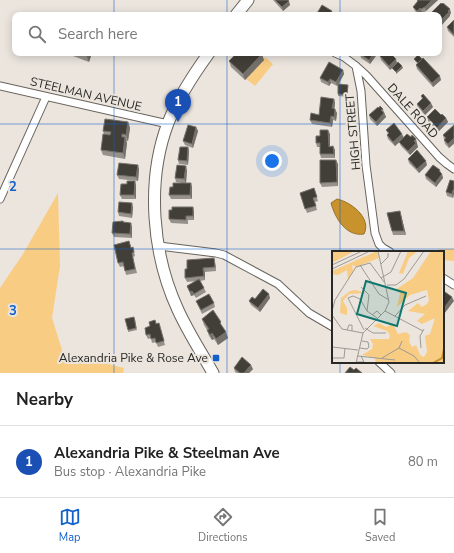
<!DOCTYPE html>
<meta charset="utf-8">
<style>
body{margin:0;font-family:"Nunito Sans",sans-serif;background:#f2f2f2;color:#222}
.you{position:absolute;left:272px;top:161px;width:14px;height:14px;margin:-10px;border:3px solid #fff;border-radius:50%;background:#1a73e8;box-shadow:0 0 0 6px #1a73e833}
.badge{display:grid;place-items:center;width:26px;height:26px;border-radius:50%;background:#1260ca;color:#fff;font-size:13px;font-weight:700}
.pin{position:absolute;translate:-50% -33px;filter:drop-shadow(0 1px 2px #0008)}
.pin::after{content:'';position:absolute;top:21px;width:14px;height:12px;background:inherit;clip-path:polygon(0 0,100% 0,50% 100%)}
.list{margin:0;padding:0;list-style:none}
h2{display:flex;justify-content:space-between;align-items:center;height:52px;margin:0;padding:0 16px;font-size:17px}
h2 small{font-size:13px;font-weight:400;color:#767676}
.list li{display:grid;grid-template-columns:26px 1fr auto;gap:12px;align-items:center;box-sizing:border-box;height:72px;padding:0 16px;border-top:1px solid #e0e0e0}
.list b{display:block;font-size:15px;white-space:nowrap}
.list p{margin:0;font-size:13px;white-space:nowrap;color:#767676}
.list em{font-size:13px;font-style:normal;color:#767676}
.icon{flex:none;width:22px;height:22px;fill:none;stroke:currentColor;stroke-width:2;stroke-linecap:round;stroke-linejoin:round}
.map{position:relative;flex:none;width:454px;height:373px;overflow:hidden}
.search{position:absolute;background:#fff;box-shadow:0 2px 10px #0003;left:12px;right:12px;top:12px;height:44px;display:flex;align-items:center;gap:10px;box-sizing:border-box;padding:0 14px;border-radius:8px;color:#767676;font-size:15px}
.sheet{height:124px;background:#fff}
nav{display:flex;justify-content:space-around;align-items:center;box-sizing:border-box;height:56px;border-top:1px solid #e0e0e0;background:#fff;font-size:11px;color:#767676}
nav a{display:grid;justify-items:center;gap:2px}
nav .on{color:#1260ca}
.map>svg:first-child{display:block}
</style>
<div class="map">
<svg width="454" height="373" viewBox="0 0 454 373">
<rect width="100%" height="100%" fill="#ebe5de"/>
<!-- green -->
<g fill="#f9cc83">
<path d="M265 57 273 64 255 86 246 79Z"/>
<path d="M58 193 60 266 52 318 63 353 124 368 123 373H0V288L23 254Z"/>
<path d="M440 249H454V261L443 260V252H434Z"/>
</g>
<!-- water -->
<path fill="#c8922d" stroke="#98722b" d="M337 199C351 202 372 218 364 234 346 237 335 218 331 203Z"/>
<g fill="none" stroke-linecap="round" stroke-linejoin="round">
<defs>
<g id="street">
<path d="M335 53 344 57 356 66 361 91 366 165 375 233 379 244 383 248 390 252"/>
<path d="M356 66 366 75 439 157 447 164 454 169"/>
<path d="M0 86 168 124"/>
<path d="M0 199 46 97"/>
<path d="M159 246 216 253 224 255 278 284 309 313 333 327"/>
<path d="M443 278 454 285"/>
<path d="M379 362 391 373"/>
</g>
<g id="primary">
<path d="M236 15 248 0"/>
<path d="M209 53C193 75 178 98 168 123 146 181 152 254 178 310 188 332 201 352 213 373"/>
</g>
</defs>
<!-- street casing -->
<use href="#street" stroke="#68645d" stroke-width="9"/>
<!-- primary casing -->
<use href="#primary" stroke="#68645d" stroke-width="13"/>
<!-- street -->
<use href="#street" stroke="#fff" stroke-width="7"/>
<!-- primary -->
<use href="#primary" stroke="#fff" stroke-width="11"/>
</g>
<!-- wall -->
<g fill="#96928b">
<path d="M273 0H288L290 5 283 11Z"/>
<path d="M417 0H438L426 11 423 13 422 12 419 15 415 11 413 7 417 2Z"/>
<path d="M454 20V37L448 31 447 27Z"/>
<path d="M65 53H92L89 62Z"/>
<path d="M232 53 264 60 245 80 231 67 229 61 233 57Z"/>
<path d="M360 53H378L370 64 361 58 360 54Z"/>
<path d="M380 56 397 63 390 70 381 60Z"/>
<path d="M414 59 441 80 433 87 417 69 416 65 417 63 415 61Z"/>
<path d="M343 70 344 74 339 84 348 85V97L338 96V85L337 86 331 83 329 86 321 82 320 78Z"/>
<path d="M421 96 433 107 425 115 418 108 417 104 422 99Z"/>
<path d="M334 99 335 103 334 109 337 113 336 121 333 120 332 127 312 124 310 120 319 115Z"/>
<path d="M379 108 383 109 386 117 377 126 370 119 369 115Z"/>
<path d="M441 115 446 118 448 122 438 132 428 121 427 117Z"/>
<path d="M128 122 130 128 128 141H126L127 143 125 159 103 155 101 150 104 134 103 131Z"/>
<path d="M454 125V144L449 148 445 144 443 135Z"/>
<path d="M196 127 198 131 193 148 185 145 183 141Z"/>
<path d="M386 130 417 143 416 144 418 147 410 155 401 146 399 142 395 146 388 139 387 135 388 134Z"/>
<path d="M330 134V147L333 146 335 150V158H321L320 154V147H317L316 143 320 136Z"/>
<path d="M188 147 189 151 188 165 179 164 178 160Z"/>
<path d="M408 159 427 165 419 173 409 163Z"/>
<path d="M338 164V186L322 187 320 183Z"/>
<path d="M139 169 138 181 119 179 117 175Z"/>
<path d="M187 170 186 183 192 187V199H171L169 195 173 187 182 183 176 182 175 178Z"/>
<path d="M440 170 443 178 436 187 426 179 425 175Z"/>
<path d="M454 181V195L453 198 447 196 446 192Z"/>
<path d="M127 184 136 185V199H122L120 195Z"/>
<path d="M314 188 318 201 315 202 317 210 307 213 300 193Z"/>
<path d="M133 207 132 218 119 216 118 212Z"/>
<path d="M194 211V220H188V224L171 223 169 219Z"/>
<path d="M401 215 406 235H393L392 231Z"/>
<path d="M123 221 124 222 132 227V238L114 237 112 233Z"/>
<path d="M129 241 131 248 134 251 135 256 133 257 137 273 126 275 124 266 120 267 118 263Z"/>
<path d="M214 258 215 262 216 271 205 272V280L200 281 204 288 206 292 196 298 194 295 191 296 187 286 196 281 187 282 185 278 187 269Z"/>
<path d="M270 298 260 312 251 305 249 301Z"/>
<path d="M196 301 214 303 215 307 202 314Z"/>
<path d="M135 319 137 330 128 332V330Z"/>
<path d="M202 319 223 328 228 338 218 345 214 339 212 340 209 336 207 330 204 325Z"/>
<path d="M155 320 157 324 159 323 165 345 158 347 156 342 152 343 151 338 148 339 146 335 150 326Z"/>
<path d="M234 368 253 369 249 373H237L235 372Z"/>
</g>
<!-- shaded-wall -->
<g fill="#75706a">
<path d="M432 0H438L426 11 425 7Z"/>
<path d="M289 1 290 5 283 11 282 7Z"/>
<path d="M420 8 422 12 419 15 417 11Z"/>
<path d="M450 9 451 13 450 15V16L441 26 439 22Z"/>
<path d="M332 11 333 15H329Z"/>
<path d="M87 53H92L89 62 86 54Z"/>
<path d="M374 53H378L370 64 369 60Z"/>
<path d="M262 54 264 60 245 80 243 74Z"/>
<path d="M396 59 397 63 390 70 389 66Z"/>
<path d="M402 66 403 68 396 74V72Z"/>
<path d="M343 70 344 74 337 86 336 82Z"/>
<path d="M440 76 441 80 433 87 432 83Z"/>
<path d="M330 79 331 83 329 86 328 82Z"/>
<path d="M348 85V97L347 95Z"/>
<path d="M334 99 335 103 334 112 332 108Z"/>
<path d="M431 103 433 107 425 115 423 111Z"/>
<path d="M335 109 337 113 336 121 334 117Z"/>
<path d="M384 113 386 117 377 126 376 122Z"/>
<path d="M331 116 333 120 332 127 330 123Z"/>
<path d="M446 118 448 122 438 132 437 128Z"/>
<path d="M128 122 130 128 128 141 126 135Z"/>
<path d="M196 127 198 131 193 148 192 144Z"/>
<path d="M328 130 330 134V151L329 147Z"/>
<path d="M402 134 404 138 395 146 393 142Z"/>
<path d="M125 137 127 143 125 159 123 153Z"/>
<path d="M454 138V143L449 148 448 144Z"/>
<path d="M416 139 418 147 410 155 408 151 414 141Z"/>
<path d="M333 146 335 150V158L334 154Z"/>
<path d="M188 147 189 151 188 165 187 161Z"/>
<path d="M336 160 338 164V186L337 182Z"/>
<path d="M426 161 427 165 419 173 417 169Z"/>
<path d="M138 165 139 169 138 181 136 177Z"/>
<path d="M186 166 187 170 186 183 184 179Z"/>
<path d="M442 174 443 178 436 187 435 183Z"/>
<path d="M135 181 136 185V199L134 195Z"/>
<path d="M191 183 192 187V199L190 195Z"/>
<path d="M453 190 454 193 453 198 452 194Z"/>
<path d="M132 203 133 207 132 218 131 214Z"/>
<path d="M193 207 194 211V220L193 216Z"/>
<path d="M400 211 406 235 404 231Z"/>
<path d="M131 223 132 227V238L130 234Z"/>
<path d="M214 258 215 262 216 271 215 267Z"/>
<path d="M203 268 205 272V280L204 276Z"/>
<path d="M192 291 194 295 191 296 190 292Z"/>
<path d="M269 294 270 298 260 312 258 308Z"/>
<path d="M452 297 454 301 444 314 443 310Z"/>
<path d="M226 332 228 338 218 345 216 339Z"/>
<path d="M212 333 214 339 212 340 210 335Z"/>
<path d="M251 365 253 369 249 373H244Z"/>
</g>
<!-- building -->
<g fill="#423e38" stroke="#75706a">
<path d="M275 0H288L289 1 282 7Z"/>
<path d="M417 0H432L425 7 421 9 420 8 417 11 413 7 418 1Z"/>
<path d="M441 3 442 4 443 3 450 9 448 11 449 12 439 22V15H435L432 12Z"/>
<path d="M322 5 332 11 329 15H316Z"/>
<path d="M62 13 67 15H61Z"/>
<path d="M454 20V35L447 27Z"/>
<path d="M232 53H261L262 54 243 74 229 61 235 55Z"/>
<path d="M360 53H374L369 60 360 54Z"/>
<path d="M383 53H390L396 59 389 66 380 56Z"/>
<path d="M418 55 422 59 418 63 414 59Z"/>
<path d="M423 58 440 76 432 83 416 65Z"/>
<path d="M329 62 343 70 336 82 330 79 328 82 320 78Z"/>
<path d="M398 62 402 66 396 72 392 68Z"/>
<path d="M338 84 348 85 347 95 338 94Z"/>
<path d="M423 94 431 103 423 111 417 104 423 98 421 96Z"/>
<path d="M321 97 334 99 332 108 335 109 334 117 331 116 330 123 310 120 311 113 319 115Z"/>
<path d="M380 106 383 109 381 110 384 113 376 122 369 115 378 107 379 108Z"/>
<path d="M435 109 441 115 442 114 446 118 437 128 427 117Z"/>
<path d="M105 119 128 122 126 135 122 134V137H125L123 153 101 150 103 134 110 135 111 132 103 131Z"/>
<path d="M394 123 402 134 393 142 387 135 389 133 386 130Z"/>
<path d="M188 125 196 127 192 144 183 141Z"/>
<path d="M454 125V138L448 144 444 140 446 138 443 135Z"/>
<path d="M320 130H328L329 147 333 146 334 154H320V143H316V136H320Z"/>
<path d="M407 134 411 137 412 135 416 139 414 141 416 143 408 151 399 142Z"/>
<path d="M180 147H188L187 161 178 160Z"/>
<path d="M417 150 426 161 417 169 408 159Z"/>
<path d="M320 160H336L337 182 320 183Z"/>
<path d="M119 163 138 165 136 177 117 175Z"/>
<path d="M177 165 186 166 184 179 175 178Z"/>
<path d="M433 165 440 170 439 171 442 174 435 183 425 175Z"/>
<path d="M450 180 454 181V190H453L452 194 446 192Z"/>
<path d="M127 181H135L134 195H120L121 184H127Z"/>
<path d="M173 183H191L190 195H169L170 187H173Z"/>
<path d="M314 188 317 197 313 198 316 206 305 209 300 193Z"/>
<path d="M119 202 132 203 131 214 118 212Z"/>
<path d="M172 207H193V216H186V220L169 219V210H172Z"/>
<path d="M400 211 404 231H392L387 213Z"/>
<path d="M123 221V222L131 223 130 234 112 233 113 222Z"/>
<path d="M129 241 131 248 133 247 134 252 132 253 135 269 125 271 123 262 118 263 114 245Z"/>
<path d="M214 258 215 267 203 268 204 276 185 278V269H187V260Z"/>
<path d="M199 279 204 288 194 294 192 291 190 292 187 286Z"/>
<path d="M263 289 269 294 258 308 249 301 252 297 255 299Z"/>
<path d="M445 292 452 297 443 310V294Z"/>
<path d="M209 294 214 303 201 310 196 301Z"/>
<path d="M213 310 221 322 220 323 226 332 216 339 212 333 210 335 207 330 209 329 202 319Z"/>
<path d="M134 317 136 328 128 330 125 319Z"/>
<path d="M155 320 156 324 159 323 164 341 156 343 155 338 151 339 150 334 146 335 145 328 150 326 149 322Z"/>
<path d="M242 357 251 365 244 373H240L234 368Z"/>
<path d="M350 367 354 370 356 368 362 373H345Z"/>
</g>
<!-- grid -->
<path fill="none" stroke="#1260ca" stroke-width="1" stroke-opacity="0.55" d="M114 0V15M227 0V15M340 0V15M114 53V373M227 53V373M340 53V252M0 124H454M0 249H454M340 362V373"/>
<!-- markers -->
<rect fill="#1260ca" stroke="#ebe5de" stroke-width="1.5" x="212" y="354" width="8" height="8" rx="2"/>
<g text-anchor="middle" stroke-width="4" stroke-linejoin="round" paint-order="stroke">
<!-- street labels -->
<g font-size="12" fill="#292825" stroke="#ebe5de">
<text transform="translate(86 94) rotate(13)" y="4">STEELMAN AVENUE</text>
<text transform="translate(413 111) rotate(48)" y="4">DALE ROAD</text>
<text transform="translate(353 132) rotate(-95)" y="4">HIGH STREET</text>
</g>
<!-- poi labels -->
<g font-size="12" fill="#292825" stroke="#ebe5de" text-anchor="end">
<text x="208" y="362">Alexandria Pike &amp; Rose Ave</text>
</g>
</g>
<!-- overview -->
<g transform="translate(332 251)">
<rect width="112" height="112" fill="#ebe5de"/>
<path d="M0 0H23L0 12ZM45 0 47 7 24 16 20 14 21 20 16 28 15 19 6 24 0 23V20ZM76 0H86L77 7 71 23 67 22ZM99 0H112L110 35 112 112H44L43 107 30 104 40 98 41 93 38 88H57L58 84 55 80 41 75 47 72 54 76 61 73 66 83 74 81 78 84 77 90 80 96 84 94 88 104 92 106 95 101 93 85 98 83 103 67 90 73 85 70 93 63 76 60 86 52 90 56 95 53 97 49 95 39 78 44 65 56 68 42 63 39 81 27ZM24 39 33 42 17 43 11 50 15 57V64L8 62 9 47 18 40Z" fill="#f9cc83"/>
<path fill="none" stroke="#c8922d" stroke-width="2" d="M101 112 110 107 112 98"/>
<path fill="none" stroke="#9d9994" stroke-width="1" d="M38 12 52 31M49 13 56 6V2M0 14 30 0M28 14 47 43 57 49M0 18 38 0M49 27 59 21 69 0M55 34H64L72 28 92 0M29 36 37 44 35 60 45 67M0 60 3 49 24 16 38 12M53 60 91 80M0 64 10 78 31 82M40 64 45 60 49 64M63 65 73 54 94 45M33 77 41 82H54M15 79 17 74H20V80M32 79 16 47 21 45 28 48 35 60M0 96 26 99M28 97 35 98 37 96 36 91 30 90M67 97 82 105 88 112M89 97 88 85 92 78M26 105 63 109M0 107H12L13 97M50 107 67 97 70 90M25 111H32L29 105M24 112 31 82 53 60 57 51 46 0"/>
<path fill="#0f766e" fill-opacity="0.15" stroke="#0f766e" stroke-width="2" d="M34 30 74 42 65 75 25 63Z"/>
<rect width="112" height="112" fill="none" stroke="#292825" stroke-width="2"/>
</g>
<g font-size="13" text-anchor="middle" font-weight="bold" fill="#1260ca" stroke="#ebe5de" stroke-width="4" stroke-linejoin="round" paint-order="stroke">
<text x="13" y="191">2</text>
<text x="13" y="315">3</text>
</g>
</svg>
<div class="you"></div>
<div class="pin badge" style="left:178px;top:122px;background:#1a4fb4">1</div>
<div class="search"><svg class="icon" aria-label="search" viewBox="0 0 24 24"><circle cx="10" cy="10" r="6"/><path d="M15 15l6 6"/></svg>Search here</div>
</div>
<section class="sheet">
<h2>Nearby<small></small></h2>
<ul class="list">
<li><span class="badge" style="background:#1a4fb4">1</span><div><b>Alexandria Pike &amp; Steelman Ave</b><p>Bus stop · Alexandria Pike</p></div><em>80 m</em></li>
</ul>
</section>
<nav>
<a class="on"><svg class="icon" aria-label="map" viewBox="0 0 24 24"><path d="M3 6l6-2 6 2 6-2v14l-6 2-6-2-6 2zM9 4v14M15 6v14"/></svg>Map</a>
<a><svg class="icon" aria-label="directions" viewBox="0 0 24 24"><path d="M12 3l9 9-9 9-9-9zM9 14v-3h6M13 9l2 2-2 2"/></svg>Directions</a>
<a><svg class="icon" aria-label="saved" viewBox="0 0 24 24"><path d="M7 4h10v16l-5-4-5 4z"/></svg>Saved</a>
</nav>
